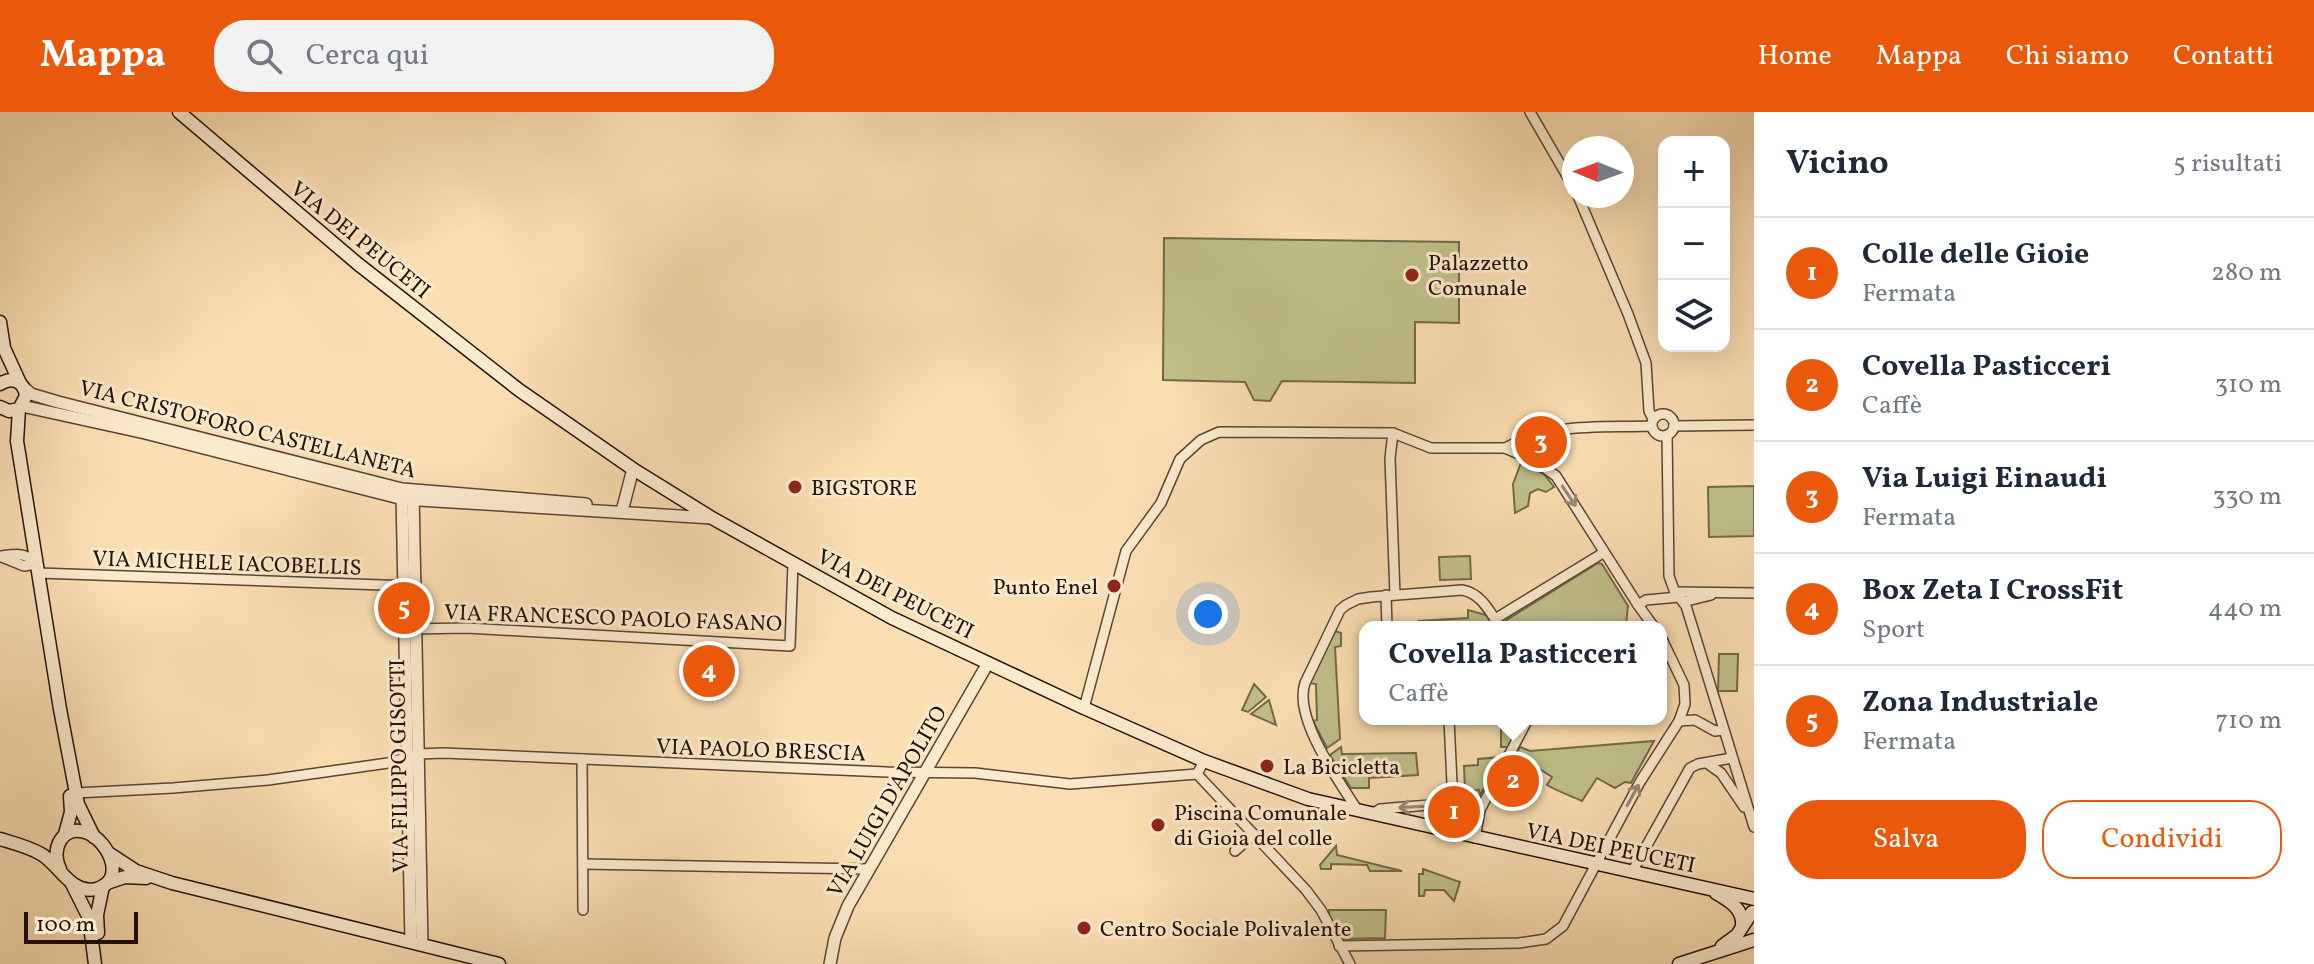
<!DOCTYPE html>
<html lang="it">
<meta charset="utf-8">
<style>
body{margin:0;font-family:Vollkorn,serif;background:#f2f2f3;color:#1f2937}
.controls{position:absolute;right:24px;top:24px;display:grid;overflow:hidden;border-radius:16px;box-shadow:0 8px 32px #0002}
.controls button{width:72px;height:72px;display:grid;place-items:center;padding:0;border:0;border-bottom:2px solid #e0e1e3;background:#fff;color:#1f2937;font:40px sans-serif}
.compass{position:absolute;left:1562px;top:24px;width:72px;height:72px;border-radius:50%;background:#fff;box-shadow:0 8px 32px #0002;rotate:271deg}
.scale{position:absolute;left:24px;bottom:20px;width:114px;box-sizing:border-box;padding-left:8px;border:4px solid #24120a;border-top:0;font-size:22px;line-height:28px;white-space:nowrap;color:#24120a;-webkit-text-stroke:6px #fceacd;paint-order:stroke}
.you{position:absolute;left:1208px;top:502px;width:28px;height:28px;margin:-20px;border:6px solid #fff;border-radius:50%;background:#1a73e8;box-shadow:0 0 0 12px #1a73e833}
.badge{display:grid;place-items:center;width:52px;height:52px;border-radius:50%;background:#ea580c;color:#fff;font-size:26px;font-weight:700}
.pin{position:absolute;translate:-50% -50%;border:4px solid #fff;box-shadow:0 2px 8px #0006}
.popup{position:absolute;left:1359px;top:509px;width:308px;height:104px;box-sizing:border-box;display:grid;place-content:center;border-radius:16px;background:#fff;filter:drop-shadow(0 2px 6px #0005);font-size:26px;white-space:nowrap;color:#747a83}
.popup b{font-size:30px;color:#1f2937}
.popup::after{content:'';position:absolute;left:50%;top:100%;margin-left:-16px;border:16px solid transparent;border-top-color:#fff}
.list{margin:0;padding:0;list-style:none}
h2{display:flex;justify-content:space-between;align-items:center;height:104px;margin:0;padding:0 32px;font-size:34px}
h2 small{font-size:26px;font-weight:400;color:#747a83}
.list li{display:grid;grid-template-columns:52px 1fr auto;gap:24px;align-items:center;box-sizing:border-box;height:112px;padding:0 32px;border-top:2px solid #e0e1e3}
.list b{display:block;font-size:30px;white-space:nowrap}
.list p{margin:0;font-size:26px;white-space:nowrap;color:#747a83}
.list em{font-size:26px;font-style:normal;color:#747a83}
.actions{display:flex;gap:16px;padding:24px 32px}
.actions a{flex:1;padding:18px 0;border:2px solid #ea580c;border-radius:32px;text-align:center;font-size:28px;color:#ea580c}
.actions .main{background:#ea580c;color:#fff}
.icon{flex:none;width:44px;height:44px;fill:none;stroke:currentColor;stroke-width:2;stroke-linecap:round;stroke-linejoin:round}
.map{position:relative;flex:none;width:1754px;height:852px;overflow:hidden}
header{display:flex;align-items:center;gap:48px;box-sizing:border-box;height:112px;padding:0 40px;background:#ea580c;color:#fff}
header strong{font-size:38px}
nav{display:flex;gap:44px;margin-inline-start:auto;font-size:28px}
.search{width:560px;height:72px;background:#f2f2f3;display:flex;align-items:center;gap:20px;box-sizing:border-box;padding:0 28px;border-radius:32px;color:#747a83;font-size:30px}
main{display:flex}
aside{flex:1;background:#fff}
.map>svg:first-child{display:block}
</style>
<header>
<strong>Mappa</strong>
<div class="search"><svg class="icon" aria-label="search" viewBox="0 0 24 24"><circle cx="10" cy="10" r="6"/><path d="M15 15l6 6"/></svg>Cerca qui</div>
<nav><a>Home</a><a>Mappa</a><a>Chi siamo</a><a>Contatti</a></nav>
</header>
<main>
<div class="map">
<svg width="1754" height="852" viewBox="0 0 1754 852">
<rect width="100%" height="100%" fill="#fbdeb2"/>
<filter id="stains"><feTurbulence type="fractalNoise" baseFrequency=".0025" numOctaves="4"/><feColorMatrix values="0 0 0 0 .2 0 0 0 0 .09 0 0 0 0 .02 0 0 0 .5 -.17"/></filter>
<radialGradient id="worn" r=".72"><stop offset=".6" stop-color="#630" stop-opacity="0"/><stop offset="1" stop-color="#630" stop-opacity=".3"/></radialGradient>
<!-- green -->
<g fill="#c0c18c" stroke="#726a4b" stroke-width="2">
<path d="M1164 126 1459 130V211L1415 210V271L1282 269 1270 289 1254 288 1245 270 1163 268Z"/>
<path d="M1521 351 1544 362 1554 375 1546 380 1538 377 1530 381 1528 394 1515 401 1513 372Z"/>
<path d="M1754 374V424L1709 425 1708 375Z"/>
<path d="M1470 444 1471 467 1440 468 1439 445Z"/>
<path d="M1598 451 1602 452 1628 494 1626 513 1510 515 1505 509Z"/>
<path d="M1468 498 1486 503 1494 515H1419V509L1468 506Z"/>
<path d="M1335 519 1341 521V534L1335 535 1340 627 1327 636 1313 609 1317 608 1316 572 1309 571Z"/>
<path d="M1719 542H1738L1737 579H1718Z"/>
<path d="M1254 572 1266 585 1248 600 1242 598Z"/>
<path d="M1269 588 1276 613 1251 602Z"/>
<path d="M1501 607H1522L1509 635H1501Z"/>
<path d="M1654 629 1631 671 1625 670 1615 676 1597 666 1582 689C1569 683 1559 680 1547 673L1552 665 1524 647 1509 666 1504 663 1520 635 1530 639Z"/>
<path d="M1341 635 1342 642 1416 641 1418 663 1369 666V676H1351L1330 643Z"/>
<path d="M1502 645 1480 683 1479 678 1465 679 1464 654 1478 653V647Z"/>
<path d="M1336 734 1337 743 1402 759H1370L1367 753 1331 752V757H1321L1320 753Z"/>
<path d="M1423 757 1460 770 1454 789 1444 778H1425L1424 784H1419V762H1423Z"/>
<path d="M1329 798H1386L1385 826 1342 827 1329 804Z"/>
</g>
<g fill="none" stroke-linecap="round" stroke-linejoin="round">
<defs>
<g id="minor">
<path d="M1530 0 1574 76"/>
<path d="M1578 84 1628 202 1646 251 1649 299 1653 307"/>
<circle cx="1663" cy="313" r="11"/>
<path d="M1674 314 1754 313"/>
<path d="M1393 321 1390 346 1395 483"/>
<path d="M1667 323 1669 464 1674 478 1686 494 1754 715"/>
<path d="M1505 336C1553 310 1599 316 1652 314"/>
<path d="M1 444C16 442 26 440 37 452"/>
<path d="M2 445 24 454 37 452"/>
<path d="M38 461 411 474"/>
<path d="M1675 480 1754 481"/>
<path d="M1386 483 1387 515"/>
<path d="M1683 490 1711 483"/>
<path d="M1495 507 1603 441"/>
<path d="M1654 515 1638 493 1646 488 1679 485"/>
<path d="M409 517 467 516 790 534 793 451"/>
<path d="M1084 596 1126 439 1161 391 1180 347 1201 328 1219 320 1393 321 1431 336H1505L1535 349 1556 364 1638 493"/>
<path d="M1449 607 1453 693"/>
<path d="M1679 609 1695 608 1715 619 1723 618"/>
<path d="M582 647 583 798"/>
<path d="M1204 649 1197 662 1306 778 1321 798 1350 852"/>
<path d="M1707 651 1721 661 1744 695"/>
<path d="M76 681 173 676 268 668 388 651 418 642 443 641 887 660 975 661 1070 672 1197 662"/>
<path d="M1448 693 1450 720"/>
<path d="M1358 699C1339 669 1293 606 1305 571L1340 498 1346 493 1358 487 1371 485 1462 478C1481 481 1490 500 1500 515"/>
<path d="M1372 702 1380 697C1412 695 1449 688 1480 698"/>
<path d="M1475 726 1480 698 1528 607"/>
<path d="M1235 739 1254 722"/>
<path d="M583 752 869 757"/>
<path d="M1632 760 1690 656 1698 652 1732 646"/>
<path d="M1339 834 1519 831 1546 827 1563 814 1640 670 1679 609 1685 592 1684 573 1661 525"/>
</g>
<g id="tertiary">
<path d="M23 275 31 282 58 290 402 377 586 392"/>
<path d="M22 294 145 321 403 387 712 406"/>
<path d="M413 381 422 833"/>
<path d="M402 382 411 830"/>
<path d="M622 399 633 357"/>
<path d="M830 852 835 826 848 794 988 551"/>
</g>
<g id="secondary">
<path d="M179 0 358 152 519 278 633 357 712 406 892 506 1084 596 1204 649 1308 687 1754 787"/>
<path d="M0 210 4 236 20 271"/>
<path d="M0 272C12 264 24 269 26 284L19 297 9 299 0 295"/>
<path d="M19 297 17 329 60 597 78 692 94 725"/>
<path d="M65 722 71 700 70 684"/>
<path d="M0 727C13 731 29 735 41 742 59 752 71 783 96 777 127 769 109 730 88 721 62 711 50 738 60 757"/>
<path d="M110 742 136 759 172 771 499 852"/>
<path d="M107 771 125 765 146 766"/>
<path d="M72 772 89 806 95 852"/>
<path d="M1716 781C1730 789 1744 797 1742 815"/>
<path d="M98 821 97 803 103 774"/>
<path d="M1722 834 1737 823 1752 800"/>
<path d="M1679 852 1754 828"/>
</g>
</defs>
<!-- minor casing -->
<use href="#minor" stroke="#5a4534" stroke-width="12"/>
<!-- tertiary casing -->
<use href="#tertiary" stroke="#5a4534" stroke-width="14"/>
<!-- secondary casing -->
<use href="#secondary" stroke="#24120a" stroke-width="15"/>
<!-- minor -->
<use href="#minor" stroke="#fceacd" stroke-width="9"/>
<!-- tertiary -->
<use href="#tertiary" stroke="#fceacd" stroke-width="11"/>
<!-- secondary -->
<use href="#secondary" stroke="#fceacd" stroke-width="12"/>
</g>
<!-- one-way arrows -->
<defs><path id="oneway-shaft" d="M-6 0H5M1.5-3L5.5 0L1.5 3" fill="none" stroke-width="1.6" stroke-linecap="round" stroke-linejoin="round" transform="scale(2)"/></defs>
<g stroke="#9b8975">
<use href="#oneway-shaft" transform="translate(1569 384) rotate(56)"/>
<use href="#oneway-shaft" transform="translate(1633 683) rotate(-61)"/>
<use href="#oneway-shaft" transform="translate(1411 695) rotate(177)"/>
</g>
<!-- markers -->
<g fill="#8f2418" stroke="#fceacd" stroke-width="3">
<circle cx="1412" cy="163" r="8"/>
<circle cx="795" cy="375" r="8"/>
<circle cx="1114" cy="474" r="8"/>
<circle cx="1267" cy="654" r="8"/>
<circle cx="1158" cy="713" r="8"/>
<circle cx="1084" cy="816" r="8"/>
</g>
<g text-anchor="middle" stroke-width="6" stroke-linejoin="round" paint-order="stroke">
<!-- street labels -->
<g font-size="22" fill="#24120a" stroke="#fceacd">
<text transform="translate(361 127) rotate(39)" y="8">VIA DEI PEUCETI</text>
<text transform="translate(248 316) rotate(14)" y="8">VIA CRISTOFORO CASTELLANETA</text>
<text transform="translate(227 450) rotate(2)" y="8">VIA MICHELE IACOBELLIS</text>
<text transform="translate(896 481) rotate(27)" y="8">VIA DEI PEUCETI</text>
<text transform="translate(613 505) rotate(2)" y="8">VIA FRANCESCO PAOLO FASANO</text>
<text transform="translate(761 637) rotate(2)" y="8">VIA PAOLO BRESCIA</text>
<text transform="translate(398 654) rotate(-91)" y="8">VIA FILIPPO GISOTTI</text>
<text transform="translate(886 689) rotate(-60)" y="8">VIA LUIGI D'APOLITO</text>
<text transform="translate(1611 735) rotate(12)" y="8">VIA DEI PEUCETI</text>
</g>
<!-- poi labels -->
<g font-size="22" fill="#24120a" stroke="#fceacd" text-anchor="start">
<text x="1428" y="158">Palazzetto<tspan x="1428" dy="25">Comunale</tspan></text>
<text x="811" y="383">BIGSTORE</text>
<text x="1098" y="482" text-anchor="end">Punto Enel</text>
<text x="1283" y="662">La Bicicletta</text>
<text x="1174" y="708">Piscina Comunale<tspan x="1174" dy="25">di Gioia del colle</tspan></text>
<text x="1100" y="824">Centro Sociale Polivalente</text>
</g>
</g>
<rect width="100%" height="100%" filter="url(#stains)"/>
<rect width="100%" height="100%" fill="url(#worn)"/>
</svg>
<div class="controls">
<button>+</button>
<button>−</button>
<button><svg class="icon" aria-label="layers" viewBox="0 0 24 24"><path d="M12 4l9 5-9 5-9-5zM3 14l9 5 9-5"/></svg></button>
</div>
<svg class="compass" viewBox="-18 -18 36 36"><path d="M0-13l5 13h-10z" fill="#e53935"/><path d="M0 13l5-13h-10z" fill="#747a83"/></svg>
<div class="scale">100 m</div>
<div class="you"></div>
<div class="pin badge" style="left:1454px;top:700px">1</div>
<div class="pin badge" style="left:1513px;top:669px">2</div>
<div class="popup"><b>Covella Pasticceri</b>Caffè</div>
<div class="pin badge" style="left:1541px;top:330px">3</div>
<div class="pin badge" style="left:709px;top:559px">4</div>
<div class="pin badge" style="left:404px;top:496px">5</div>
</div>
<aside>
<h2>Vicino<small>5 risultati</small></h2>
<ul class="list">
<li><span class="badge">1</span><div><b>Colle delle Gioie</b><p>Fermata</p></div><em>280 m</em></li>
<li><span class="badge">2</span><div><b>Covella Pasticceri</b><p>Caffè</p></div><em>310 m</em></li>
<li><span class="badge">3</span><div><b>Via Luigi Einaudi</b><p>Fermata</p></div><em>330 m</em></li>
<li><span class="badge">4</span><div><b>Box Zeta I CrossFit</b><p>Sport</p></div><em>440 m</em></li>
<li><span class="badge">5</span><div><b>Zona Industriale</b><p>Fermata</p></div><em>710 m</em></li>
</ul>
<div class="actions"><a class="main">Salva</a><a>Condividi</a></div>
</aside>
</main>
